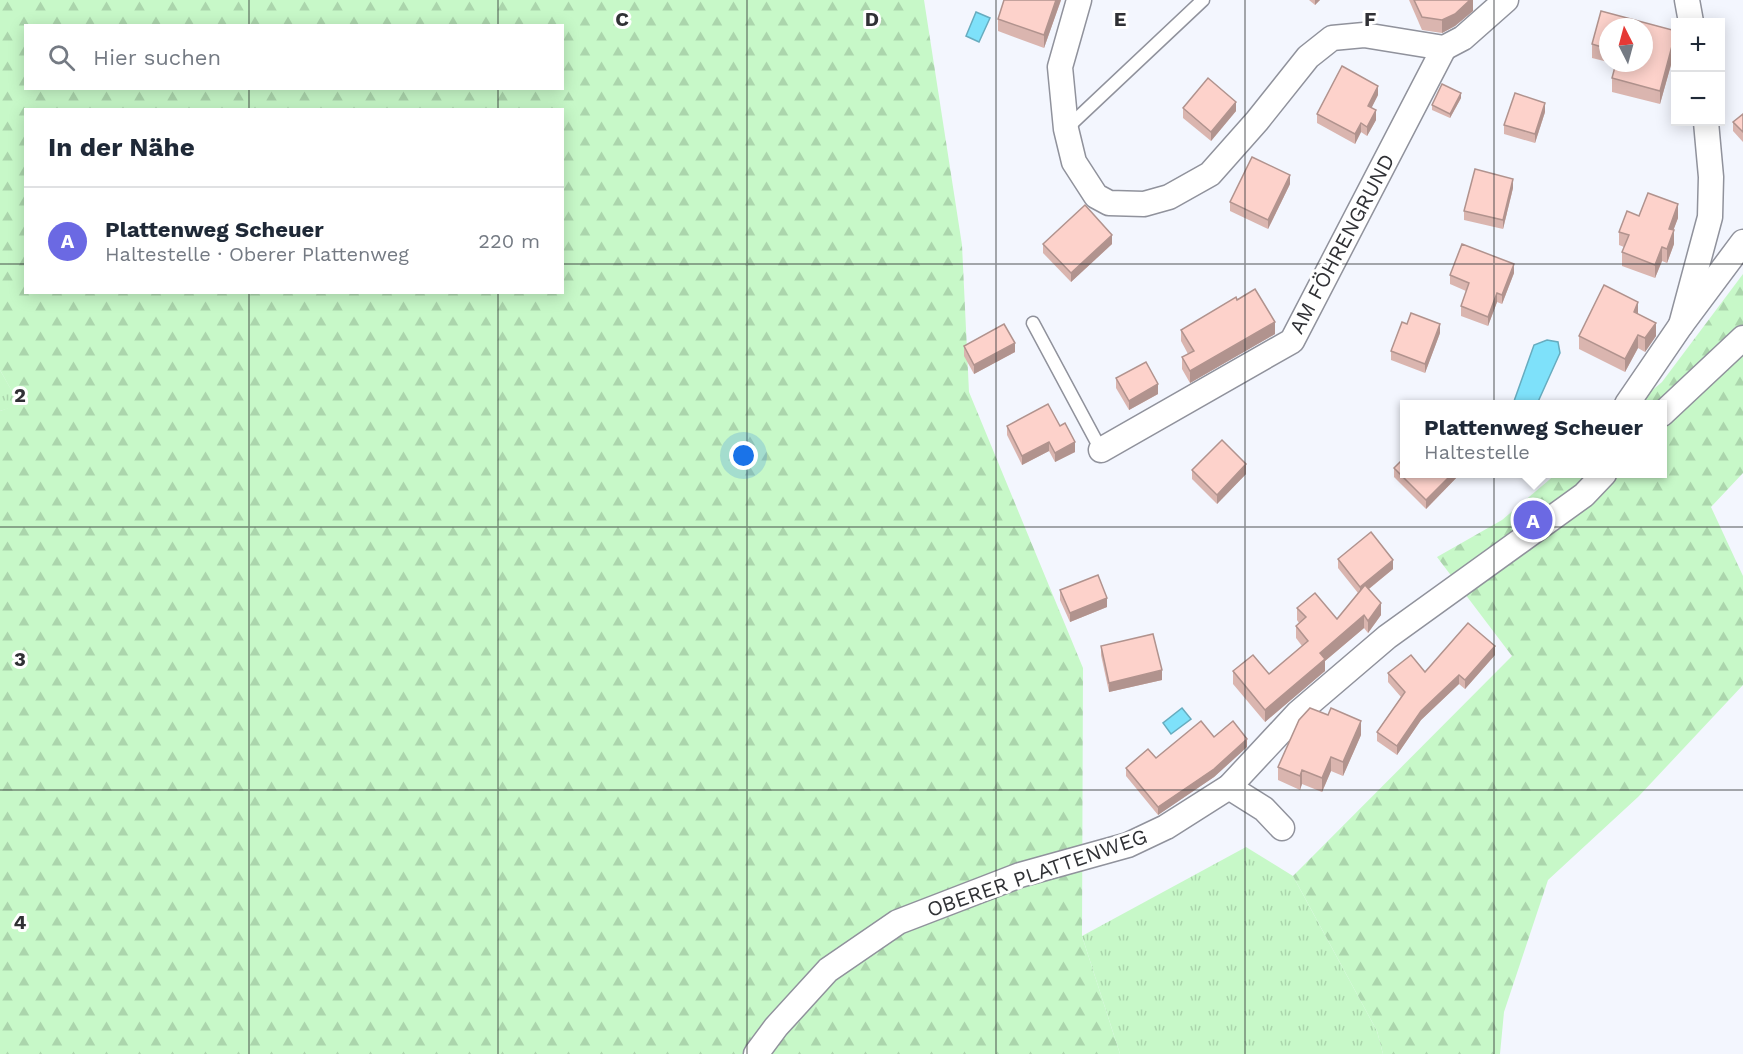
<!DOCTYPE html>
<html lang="de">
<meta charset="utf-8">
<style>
body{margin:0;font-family:"Work Sans",sans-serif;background:#f6f6f7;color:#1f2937}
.controls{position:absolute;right:18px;top:18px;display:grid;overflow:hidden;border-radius:0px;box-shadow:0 3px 15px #0003}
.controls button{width:54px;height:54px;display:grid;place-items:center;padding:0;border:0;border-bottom:2px solid #e0e1e3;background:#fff;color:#1f2937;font:30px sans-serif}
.compass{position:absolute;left:1599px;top:18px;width:54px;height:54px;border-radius:50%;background:#fff;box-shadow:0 3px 15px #0003;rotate:354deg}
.you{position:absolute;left:744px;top:456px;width:21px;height:21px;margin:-15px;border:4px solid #fff;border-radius:50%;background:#1a73e8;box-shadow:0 0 0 9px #1a73e833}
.badge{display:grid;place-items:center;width:39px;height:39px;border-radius:50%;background:#6b69e3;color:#fff;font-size:20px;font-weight:700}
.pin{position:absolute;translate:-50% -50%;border:3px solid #fff;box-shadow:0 2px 6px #0006}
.popup{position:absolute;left:1400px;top:400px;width:267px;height:78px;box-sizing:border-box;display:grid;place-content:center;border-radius:0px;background:#fff;filter:drop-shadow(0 2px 4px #0005);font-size:20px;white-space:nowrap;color:#747a83}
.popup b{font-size:22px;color:#1f2937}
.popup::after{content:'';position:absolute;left:50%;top:100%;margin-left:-12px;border:12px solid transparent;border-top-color:#fff}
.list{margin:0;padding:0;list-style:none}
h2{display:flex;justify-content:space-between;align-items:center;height:78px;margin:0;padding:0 24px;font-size:26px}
h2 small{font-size:20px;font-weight:400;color:#747a83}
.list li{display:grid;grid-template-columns:39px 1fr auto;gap:18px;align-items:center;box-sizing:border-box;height:108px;padding:0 24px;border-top:2px solid #e0e1e3}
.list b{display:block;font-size:22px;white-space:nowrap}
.list p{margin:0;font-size:20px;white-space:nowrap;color:#747a83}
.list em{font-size:20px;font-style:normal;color:#747a83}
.icon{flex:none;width:33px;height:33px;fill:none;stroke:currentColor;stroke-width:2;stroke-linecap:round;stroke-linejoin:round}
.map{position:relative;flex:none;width:1743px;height:1054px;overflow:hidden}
.search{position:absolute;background:#fff;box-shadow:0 3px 15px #0003;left:24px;top:24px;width:540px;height:66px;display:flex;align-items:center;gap:15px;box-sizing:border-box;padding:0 21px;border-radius:0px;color:#747a83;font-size:22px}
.panel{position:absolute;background:#fff;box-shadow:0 3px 15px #0003;left:24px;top:108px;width:540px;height:186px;border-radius:0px}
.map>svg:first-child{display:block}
</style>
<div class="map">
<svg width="1743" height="1054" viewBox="0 0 1743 1054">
<defs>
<pattern id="grass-tufts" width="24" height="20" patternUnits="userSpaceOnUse" patternTransform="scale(1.5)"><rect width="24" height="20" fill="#c7f8c8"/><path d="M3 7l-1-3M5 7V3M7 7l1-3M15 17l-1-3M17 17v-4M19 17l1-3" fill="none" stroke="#abd5ac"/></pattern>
<pattern id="forest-firs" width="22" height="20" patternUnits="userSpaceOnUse" patternTransform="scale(1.5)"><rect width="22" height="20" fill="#c7f8c8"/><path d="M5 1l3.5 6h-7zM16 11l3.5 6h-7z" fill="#abd5ac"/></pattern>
</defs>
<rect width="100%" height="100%" fill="#f3f6fe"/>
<!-- grass -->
<g fill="url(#grass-tufts)">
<path d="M0 370 20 405 0 411Z"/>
<path d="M1246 847 1293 876 1377 1031 1383 1054H1120L1082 936Z"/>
</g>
<!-- forest -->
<g fill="url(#forest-firs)" fill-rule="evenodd">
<path d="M0 0H924L962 245 969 392 1083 668 1082 936 1120 1054H0V411L19 404 0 370ZM26 26H562V88H26ZM26 110H562V292H26Z"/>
<path d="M1743 274V473L1711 507 1743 576V685L1638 797 1548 880 1504 1012 1500 1054H1383L1377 1031 1293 876 1512 656 1437 557 1502 520 1556 474H1662V404H1636L1662 382Z"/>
</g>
<!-- water -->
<g fill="#7ee1fa" stroke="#67acbf" stroke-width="1.5">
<path d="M976 12 990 18 979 42 966 36Z"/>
<path d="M1547 340 1558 342 1560 353 1537 404H1513L1534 345Z"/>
<path d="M1182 708 1191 719 1171 734 1163 723Z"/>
</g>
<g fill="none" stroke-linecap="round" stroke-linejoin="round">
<defs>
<g id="service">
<path d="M1067 128 1203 0"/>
<path d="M1033 323 1101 450"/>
</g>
<g id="minor">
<path d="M1079 0 1060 67 1066 129 1074 162 1096 196 1109 203 1144 204 1169 197 1210 174 1257 121 1308 57 1332 38 1364 35 1444 48 1463 38 1506 0"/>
<path d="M1687 0 1691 22"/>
<path d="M1681 325 1710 217 1711 177 1706 122"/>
<path d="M1627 404 1681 325 1743 242"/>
<path d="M1662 414 1743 338"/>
<path d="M1101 450 1292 341 1444 48"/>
<path d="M1229 787 1264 809 1282 828"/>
<path d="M756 1054 776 1027 828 970 898 922 1020 875 1128 845 1166 827 1229 787 1298 713 1387 637 1584 495 1604 474"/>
</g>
</defs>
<!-- service casing -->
<use href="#service" stroke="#90929c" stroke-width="15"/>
<!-- minor casing -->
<use href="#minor" stroke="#90929c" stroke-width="27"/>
<!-- service -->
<use href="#service" stroke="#fff" stroke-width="12"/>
<!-- minor -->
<use href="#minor" stroke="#fff" stroke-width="24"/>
</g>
<!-- wall -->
<g fill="#dab5af">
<path d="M1004 0H1061L1044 48 998 31V19Z"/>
<path d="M1309 0H1320L1315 5Z"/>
<path d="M1409 0H1473V11L1455 26 1442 33 1422 30Z"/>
<path d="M1601 11 1676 31V47L1660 104 1612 92V78L1616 64 1612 63H1644V27H1608V62L1592 58V44Z"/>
<path d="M1378 95 1371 108 1376 120 1367 136 1361 132 1355 144 1317 123V114Z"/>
<path d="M1461 98 1450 118 1432 110V105Z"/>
<path d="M1183 108 1236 111 1211 141 1183 118Z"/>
<path d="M1545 112 1535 143 1504 134V125Z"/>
<path d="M1743 114V142L1733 131V122Z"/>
<path d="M1290 184 1268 229 1230 211V202Z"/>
<path d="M1513 188 1503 229 1464 220V211Z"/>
<path d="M1639 216 1678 218 1673 230 1674 244 1667 263 1662 261 1655 278 1622 266V252L1624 247 1619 245V232Z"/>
<path d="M1043 244H1112L1071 282 1043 253Z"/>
<path d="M1514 273 1502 304 1497 302 1488 326 1461 316V306L1466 291 1450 284V275Z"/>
<path d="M1237 300 1275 334 1190 383 1182 369V357L1188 354 1181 341V330Z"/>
<path d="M1638 314 1656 336 1645 352 1638 348 1625 372 1579 349V336Z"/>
<path d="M1440 333 1425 373 1391 360V351Z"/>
<path d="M964 346 1015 352 974 374 964 356Z"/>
<path d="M1116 378 1158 394 1129 410 1116 388Z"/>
<path d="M1007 426H1060L1075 452 1055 462 1049 451 1022 465 1007 435Z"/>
<path d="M1394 468 1459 474V475L1426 509 1394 477Z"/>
<path d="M1192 470 1246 474 1217 504 1192 479Z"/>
<path d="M1338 559 1393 569 1369 589 1381 615 1368 633 1364 628 1325 661V671L1265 722 1233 684V671L1269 674 1302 646 1296 638V626L1299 623 1297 620V608L1337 619 1358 593 1338 568Z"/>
<path d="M1060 590 1107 607 1070 622 1060 600Z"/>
<path d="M1101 646 1162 680 1109 692 1101 655Z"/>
<path d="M1495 655 1465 689 1459 684 1421 720 1397 755 1377 741V732L1401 697 1388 682V673L1425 672Z"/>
<path d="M1361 735 1343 776 1331 771 1322 792 1302 784 1300 790 1278 780V767Z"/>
<path d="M1214 737 1247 747 1214 777 1158 815 1126 776V768L1156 758Z"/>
</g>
<!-- shaded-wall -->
<g fill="#b1938e">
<path d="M1056 0H1061L1044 48V35Z"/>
<path d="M1315 0H1320L1315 5Z"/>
<path d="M1470 0H1473V11L1455 26 1442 33V20Z"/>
<path d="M1676 33V47L1660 104V91Z"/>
<path d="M1378 86V95L1368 115V106Z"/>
<path d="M1461 93V98L1450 118V114Z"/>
<path d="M1236 102V111L1211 141V132Z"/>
<path d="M1545 103V112L1535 143V134Z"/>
<path d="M1376 110V120L1367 136V127Z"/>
<path d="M1361 123V132L1355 144V134Z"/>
<path d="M1290 175V184L1268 229V220Z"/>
<path d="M1513 179V188L1503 229V220Z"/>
<path d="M1678 204V218L1669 242V229Z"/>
<path d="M1674 230V244L1667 263V249Z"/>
<path d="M1112 235V244L1071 282V273Z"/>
<path d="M1662 247V261L1655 278V265Z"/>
<path d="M1514 264V273L1502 304V295Z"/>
<path d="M1497 293V302L1488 326V317Z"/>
<path d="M1638 302V316L1634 312Z"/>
<path d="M1275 322V334L1190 383V371Z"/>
<path d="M1656 323V336L1645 352V338Z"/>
<path d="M1440 324V333L1425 373V364Z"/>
<path d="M1638 335V348L1625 372V359Z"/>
<path d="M1015 343V352L974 374V365Z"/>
<path d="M1158 384V394L1129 410V401Z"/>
<path d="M1049 442V451L1022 465V456Z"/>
<path d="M1075 442V452L1055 462V453Z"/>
<path d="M1246 464V474L1217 504V495Z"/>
<path d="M1452 474H1459V475L1426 509V500Z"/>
<path d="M1393 560V569L1360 596V587Z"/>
<path d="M1107 598V607L1070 622V613Z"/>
<path d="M1381 603V615L1368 633V621Z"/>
<path d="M1364 615V628L1325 661V671L1265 722V710L1320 653Z"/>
<path d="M1495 646V655L1465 689V680Z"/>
<path d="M1162 670V680L1109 692V683Z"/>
<path d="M1459 675V684L1421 720 1397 755V746L1421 711Z"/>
<path d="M1361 721V735L1343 776V762Z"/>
<path d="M1247 739V747L1214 777 1158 815V807Z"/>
<path d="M1331 757V771L1322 792V778Z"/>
<path d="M1302 770V784L1300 790V776Z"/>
</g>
<!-- building -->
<g fill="#fdd2cb" stroke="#b1938e" stroke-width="1.5">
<path d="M1004 0H1056L1044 35 998 19Z"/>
<path d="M1414 0H1470L1455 14 1442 20 1422 17Z"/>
<path d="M1601 11 1676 31 1660 91 1612 78 1616 63H1644V27H1608V49L1592 44Z"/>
<path d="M1342 66 1378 86 1368 106 1376 110 1367 127 1361 123 1355 134 1317 114Z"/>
<path d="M1208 78 1236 102 1211 132 1183 108Z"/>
<path d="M1442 84 1461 93 1450 114 1432 105Z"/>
<path d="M1515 93 1545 103 1535 134 1504 125Z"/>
<path d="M1743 114V132L1733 122Z"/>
<path d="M1252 157 1290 175 1268 220 1230 202Z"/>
<path d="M1475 169 1513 179 1503 220 1464 211Z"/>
<path d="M1648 193 1678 204 1669 229 1674 230 1667 249 1662 247 1655 265 1622 252 1629 235 1619 232 1627 211 1639 216Z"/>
<path d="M1085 205 1112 235 1071 273 1043 244Z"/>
<path d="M1462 244 1514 264 1502 295 1497 293 1488 317 1461 306 1469 283 1450 275Z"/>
<path d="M1604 285 1638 302 1634 312 1656 323 1645 338 1638 335 1625 359 1579 336Z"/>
<path d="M1255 289 1275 322 1190 371 1182 357 1194 351 1181 330 1236 297 1237 300Z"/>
<path d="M1411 313 1440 324 1425 364 1391 351 1402 322 1407 324Z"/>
<path d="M1004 324 1015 343 974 365 964 346Z"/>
<path d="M1146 362 1158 384 1129 401 1116 378Z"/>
<path d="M1048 404 1060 426 1065 423 1075 442 1055 453 1049 442 1022 456 1007 426Z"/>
<path d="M1222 440 1246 464 1217 495 1192 470Z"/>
<path d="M1404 458V474H1452L1426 500 1394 468Z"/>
<path d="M1371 532 1393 560 1360 587 1338 559Z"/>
<path d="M1098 575 1107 598 1070 613 1060 590Z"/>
<path d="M1365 585 1381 603 1368 621 1364 615 1320 653 1325 659 1265 710 1233 671 1253 655 1269 674 1308 641 1296 626 1306 617 1297 608 1315 593 1337 619Z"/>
<path d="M1468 623 1495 646 1465 680 1459 675 1421 711 1397 746 1377 732 1405 692 1388 673 1411 655 1425 672Z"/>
<path d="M1153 634 1162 670 1109 683 1101 646Z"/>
<path d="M1310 708 1328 715 1331 708 1361 721 1343 762 1331 757 1322 778 1302 770 1300 776 1278 767 1299 720Z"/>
<path d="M1201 721 1214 737 1233 721 1247 739 1214 769 1158 807 1126 768 1148 749 1156 758Z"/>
</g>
<!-- grid -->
<path fill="none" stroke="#303135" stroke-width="1.5" stroke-opacity="0.55" d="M249 0V26M498 0V26M747 0V1054M996 0V1054M1245 0V1054M1494 0V1054M249 88V110M498 88V110M0 264H26M562 264H1743M249 292V1054M498 292V1054M0 527H1743M0 790H1743"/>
<g text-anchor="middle" stroke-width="6" stroke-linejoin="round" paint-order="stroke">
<!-- street labels -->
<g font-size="21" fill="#303135" stroke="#fff">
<text transform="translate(1342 244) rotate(-62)" y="7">AM FÖHRENGRUND</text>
<text transform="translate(1037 873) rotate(-19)" y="7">OBERER PLATTENWEG</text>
</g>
</g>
<g font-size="20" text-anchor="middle" font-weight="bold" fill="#303135" stroke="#fff" stroke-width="6" stroke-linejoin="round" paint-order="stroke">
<text x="622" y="26">C</text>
<text x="872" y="26">D</text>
<text x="1120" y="26">E</text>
<text x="1370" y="26">F</text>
<text x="20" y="402">2</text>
<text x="20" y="666">3</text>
<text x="20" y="929">4</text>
</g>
</svg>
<div class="controls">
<button>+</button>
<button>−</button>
</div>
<svg class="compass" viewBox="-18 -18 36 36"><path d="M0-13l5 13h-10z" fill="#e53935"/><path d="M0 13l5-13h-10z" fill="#747a83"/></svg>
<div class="you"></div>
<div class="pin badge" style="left:1533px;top:520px">A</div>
<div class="popup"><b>Plattenweg Scheuer</b>Haltestelle</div>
<div class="search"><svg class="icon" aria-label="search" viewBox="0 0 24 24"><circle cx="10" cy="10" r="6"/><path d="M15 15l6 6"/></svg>Hier suchen</div>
<section class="panel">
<h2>In der Nähe<small></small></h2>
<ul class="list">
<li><span class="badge">A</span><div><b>Plattenweg Scheuer</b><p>Haltestelle · Oberer Plattenweg</p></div><em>220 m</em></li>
</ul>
</section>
</div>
